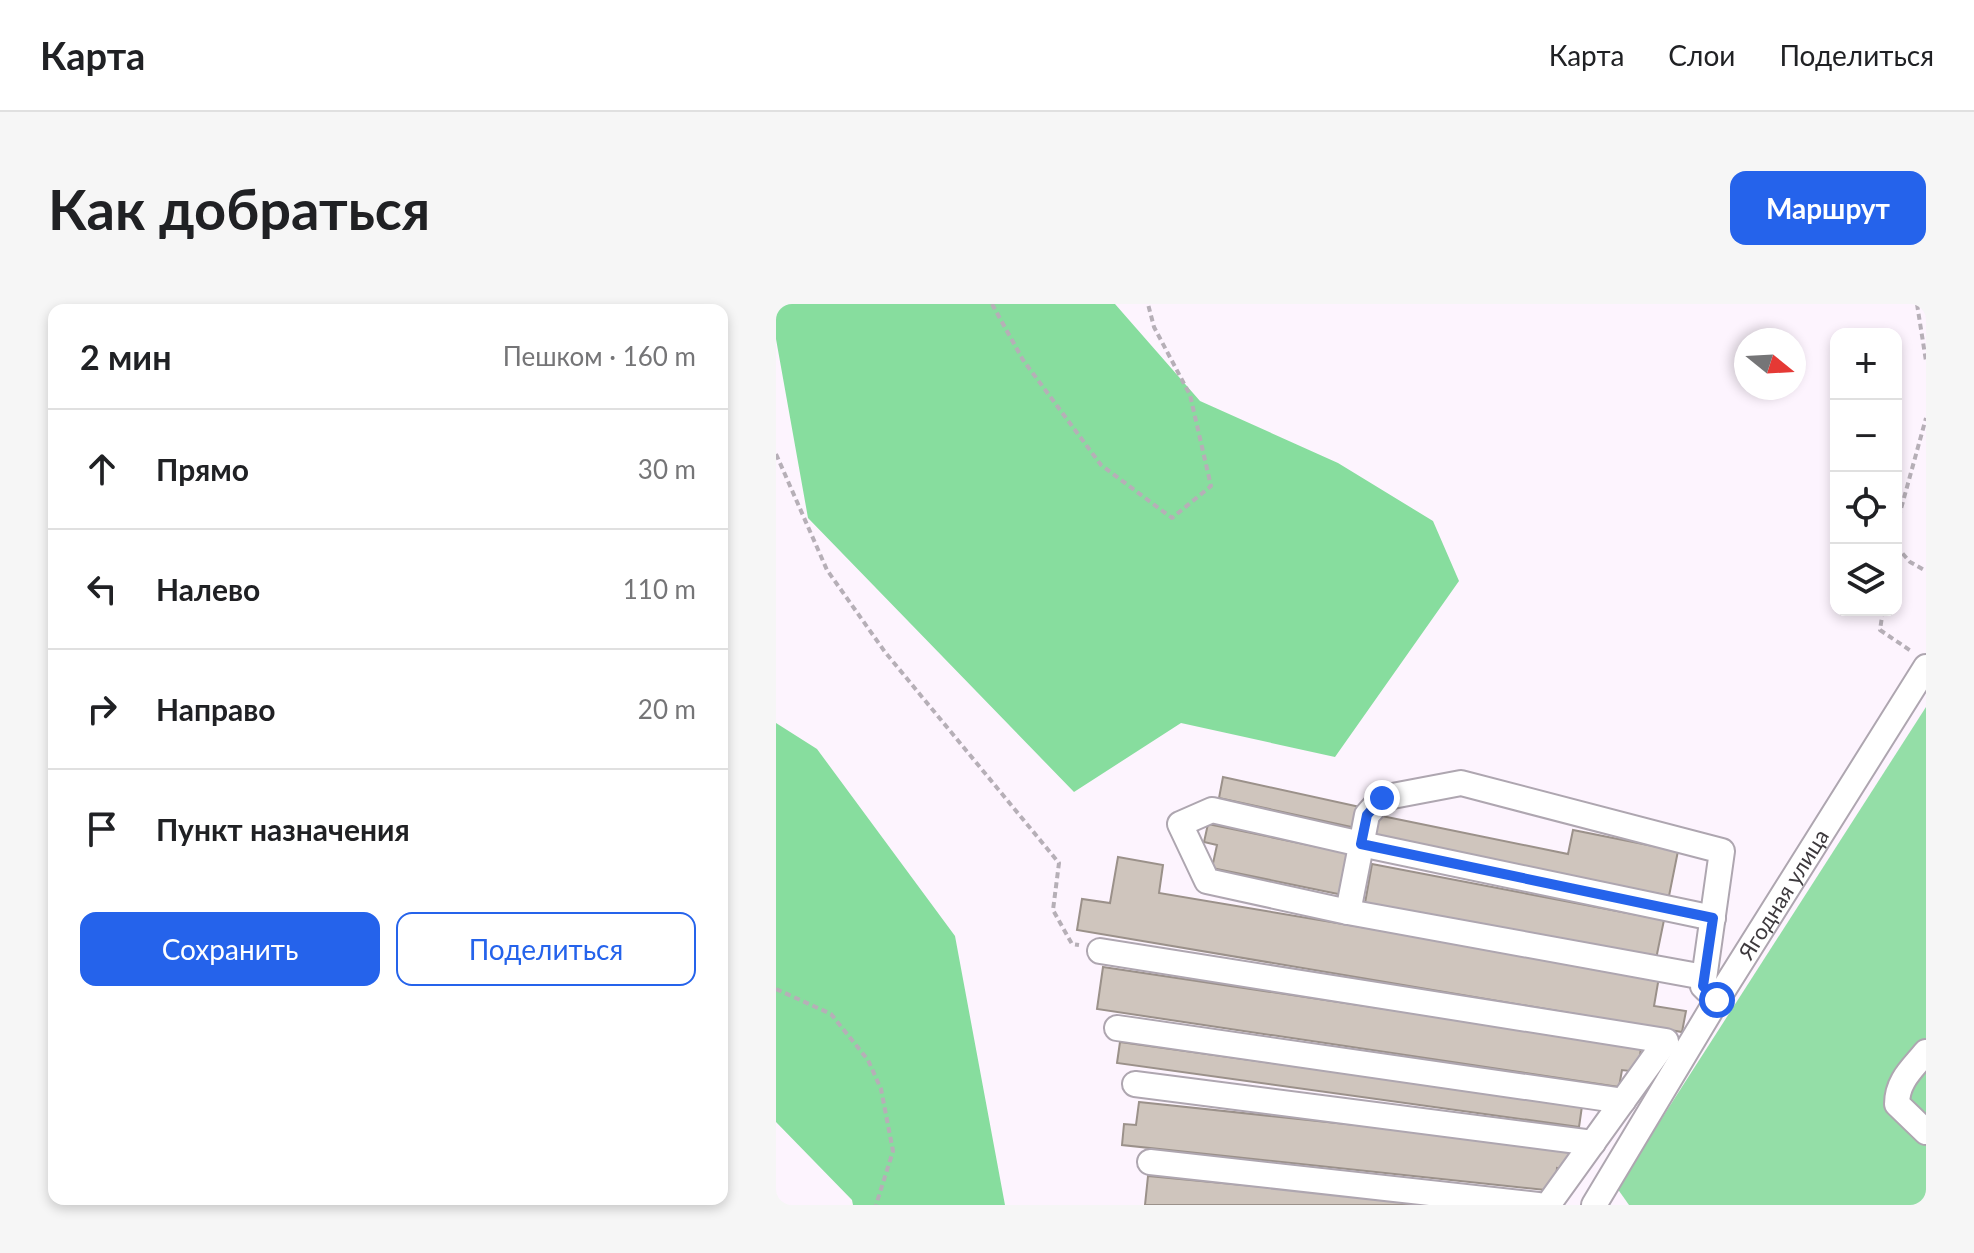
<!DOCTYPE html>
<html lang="ru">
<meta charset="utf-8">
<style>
body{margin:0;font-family:Lato,sans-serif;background:#f6f6f6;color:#202124}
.controls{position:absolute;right:24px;top:24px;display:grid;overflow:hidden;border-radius:16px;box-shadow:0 4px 12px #0003}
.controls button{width:72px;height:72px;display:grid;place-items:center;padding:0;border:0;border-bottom:2px solid #e0e0e0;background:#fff;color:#202124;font:40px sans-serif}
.compass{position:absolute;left:958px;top:24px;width:72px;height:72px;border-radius:50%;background:#fff;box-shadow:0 4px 12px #0003;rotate:108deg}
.stop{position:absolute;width:24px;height:24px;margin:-18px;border:6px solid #2563eb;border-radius:50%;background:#fff}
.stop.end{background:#2563eb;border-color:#fff;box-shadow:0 2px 8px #0008}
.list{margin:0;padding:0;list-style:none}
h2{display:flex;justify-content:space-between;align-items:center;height:104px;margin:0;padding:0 32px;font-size:34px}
h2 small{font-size:26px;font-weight:400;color:#757577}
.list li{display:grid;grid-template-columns:52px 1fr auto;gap:24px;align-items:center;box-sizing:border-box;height:120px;padding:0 32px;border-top:2px solid #e0e0e0}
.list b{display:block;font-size:30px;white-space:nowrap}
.list em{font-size:26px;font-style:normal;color:#757577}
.actions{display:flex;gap:16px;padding:24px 32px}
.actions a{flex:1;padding:18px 0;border:2px solid #2563eb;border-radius:16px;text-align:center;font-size:28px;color:#2563eb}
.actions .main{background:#2563eb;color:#fff}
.icon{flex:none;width:44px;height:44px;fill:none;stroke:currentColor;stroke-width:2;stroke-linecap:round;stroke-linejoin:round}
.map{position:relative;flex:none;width:1150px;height:901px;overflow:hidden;border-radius:16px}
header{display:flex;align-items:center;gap:48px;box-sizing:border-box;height:112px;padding:0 40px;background:#fff;border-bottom:2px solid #e0e0e0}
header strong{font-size:38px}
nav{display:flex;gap:44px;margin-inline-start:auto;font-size:28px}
.intro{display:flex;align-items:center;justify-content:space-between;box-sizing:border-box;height:192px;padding:0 48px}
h1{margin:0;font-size:56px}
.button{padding:20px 36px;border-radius:16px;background:#2563eb;color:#fff;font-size:28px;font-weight:700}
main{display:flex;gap:48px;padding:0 48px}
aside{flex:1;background:#fff;border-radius:16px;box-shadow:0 4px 12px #0003}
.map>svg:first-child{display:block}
</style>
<header>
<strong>Карта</strong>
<nav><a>Карта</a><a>Слои</a><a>Поделиться</a></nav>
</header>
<div class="intro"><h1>Как добраться</h1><a class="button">Маршрут</a></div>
<main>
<aside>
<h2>2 мин<small>Пешком · 160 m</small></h2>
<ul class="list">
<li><svg class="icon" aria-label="ahead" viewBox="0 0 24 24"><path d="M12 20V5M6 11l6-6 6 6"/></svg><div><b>Прямо</b></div><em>30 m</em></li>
<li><svg class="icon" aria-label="left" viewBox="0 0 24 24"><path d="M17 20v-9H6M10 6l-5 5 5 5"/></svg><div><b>Налево</b></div><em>110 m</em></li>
<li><svg class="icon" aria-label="right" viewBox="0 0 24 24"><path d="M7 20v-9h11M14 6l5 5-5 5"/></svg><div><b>Направо</b></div><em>20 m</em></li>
<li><svg class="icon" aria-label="arrive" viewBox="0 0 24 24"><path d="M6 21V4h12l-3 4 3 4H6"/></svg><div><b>Пункт назначения</b></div></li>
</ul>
<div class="actions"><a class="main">Сохранить</a><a>Поделиться</a></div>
</aside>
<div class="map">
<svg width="1150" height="901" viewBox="0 0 1150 901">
<rect width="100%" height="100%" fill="#fdf4fe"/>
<!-- green -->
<path fill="#94dea7" d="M1150 403V901H853L841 884Z"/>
<!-- forest -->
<g fill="#87dd9e">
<path d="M0 0H339L424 97 562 159 657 217 683 277 559 453 405 419 298 488 32 214 0 35Z"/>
<path d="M0 419 41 445 179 632 229 901H77L76 896 0 818Z"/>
</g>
<!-- building -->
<g fill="#cfc5bd" stroke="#9b918a" stroke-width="2">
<path d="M447 473 584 503 580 524 443 494Z"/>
<path d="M601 511 792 550 797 526 902 547 893 592 596 532Z"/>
<path d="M432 520 576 550 567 591 436 564 441 541 428 538Z"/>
<path d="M342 553 387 561 383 589 883 673 878 702 910 707 906 728 301 626 306 595 334 599Z"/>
<path d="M596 560 888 616 880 655 589 599Z"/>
<path d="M327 663 865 743 862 768 846 766 843 783 321 705Z"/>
<path d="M344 738 806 802 803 823 341 759Z"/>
<path d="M363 798 796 844 793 866 781 864 779 887 346 841 348 820 360 821Z"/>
<path d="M372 872 676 901H369Z"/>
</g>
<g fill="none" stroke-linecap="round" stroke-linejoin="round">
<defs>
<g id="minor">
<path d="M572 608 591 511 606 494 685 479 946 547 927 682 931 686"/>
<path d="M324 647 890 737 772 901"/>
<path d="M928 673 572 608 431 577 404 520 436 506 585 540 937 614"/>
<path d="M341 724 847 797"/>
<path d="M1150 748C1136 765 1121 777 1121 800L1150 828"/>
<path d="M359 780 817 839"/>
<path d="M374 858 762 901"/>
<path id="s1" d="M818 901 941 696 1150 363"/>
</g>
</defs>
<!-- minor casing -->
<use href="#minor" stroke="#aea6b0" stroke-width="28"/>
<!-- path -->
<g stroke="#b6afb7" stroke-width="4" stroke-dasharray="6 4" stroke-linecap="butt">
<path d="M216 0 247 56 325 161 396 214 435 182 414 91 378 23 372 0"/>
<path d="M1141 0 1150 57"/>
<path d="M0 150 51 266 109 348 283 559 277 606 296 640 303 641"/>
<path d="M1120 223 1150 114"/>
<path d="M1120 242 1134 258 1150 267"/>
<path d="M1107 306 1104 326 1135 347"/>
<path d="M0 685 55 710 92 756 105 785 117 847 100 901"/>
</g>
<!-- minor -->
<use href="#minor" stroke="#fff" stroke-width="24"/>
</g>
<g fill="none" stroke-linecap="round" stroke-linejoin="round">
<!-- route -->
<path stroke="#2563eb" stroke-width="10" d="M606 494 591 511 585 540 937 614 927 682 941 696"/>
</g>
<g text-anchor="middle" stroke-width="6" stroke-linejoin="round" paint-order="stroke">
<!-- street labels -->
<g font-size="22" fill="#3d393d" stroke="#fdf4fe">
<text dy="8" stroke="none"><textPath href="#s1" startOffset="364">Ягодная улица</textPath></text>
</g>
</g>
</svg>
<div class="controls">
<button>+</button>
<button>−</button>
<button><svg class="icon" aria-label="locate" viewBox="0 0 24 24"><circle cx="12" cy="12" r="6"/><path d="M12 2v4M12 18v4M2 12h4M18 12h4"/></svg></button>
<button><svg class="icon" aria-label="layers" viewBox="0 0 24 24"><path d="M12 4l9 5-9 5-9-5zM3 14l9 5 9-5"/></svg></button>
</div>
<svg class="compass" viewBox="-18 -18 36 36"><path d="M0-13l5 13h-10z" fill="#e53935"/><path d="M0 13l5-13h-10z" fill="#757577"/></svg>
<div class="stop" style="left:941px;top:696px"></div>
<div class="stop end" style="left:606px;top:494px"></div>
</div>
</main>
